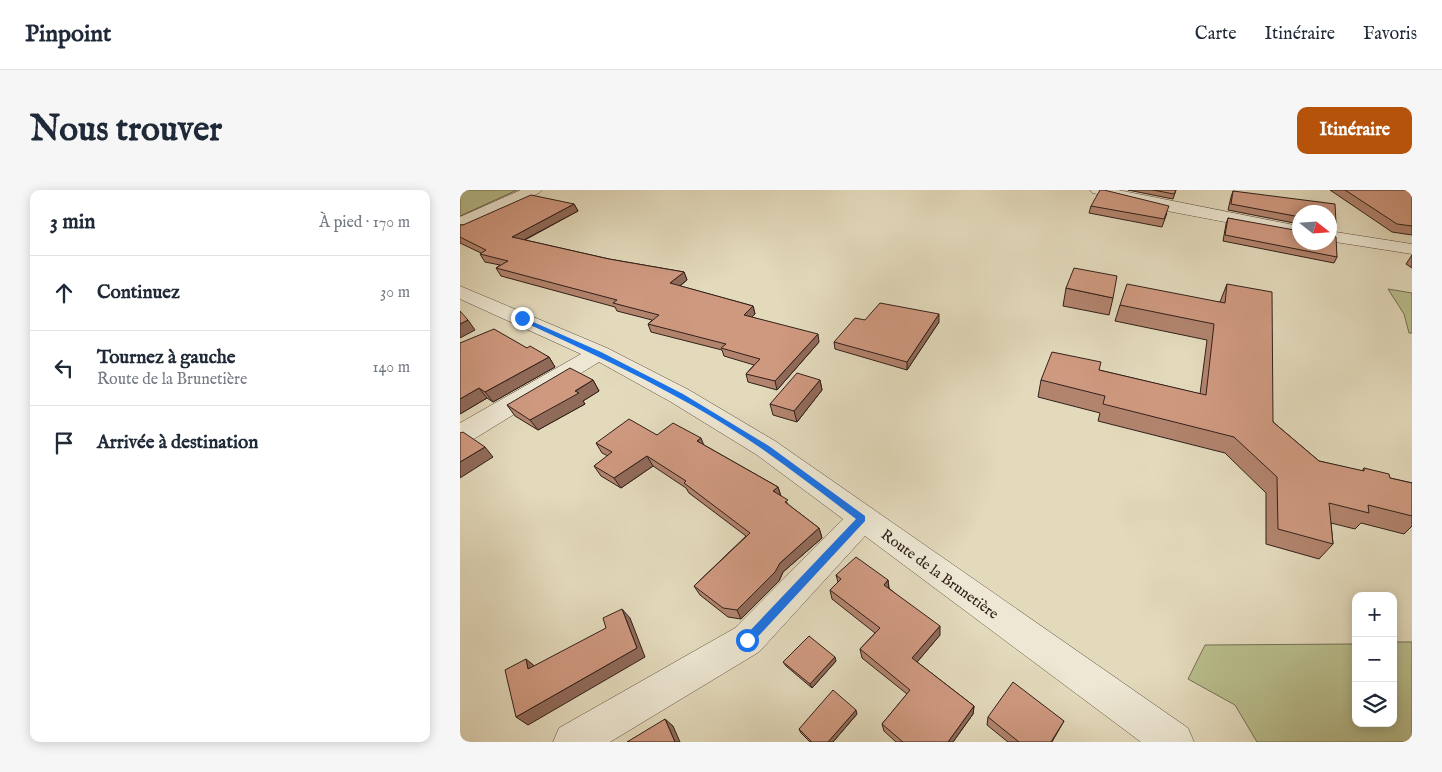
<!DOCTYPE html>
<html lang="fr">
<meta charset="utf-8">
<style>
body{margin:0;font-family:"IM FELL English",serif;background:#f6f6f7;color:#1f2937}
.controls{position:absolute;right:15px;bottom:15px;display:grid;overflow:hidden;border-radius:10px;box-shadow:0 2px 12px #0003}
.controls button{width:45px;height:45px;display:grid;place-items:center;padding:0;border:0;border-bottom:1px solid #e0e1e3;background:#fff;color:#1f2937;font:25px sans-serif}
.compass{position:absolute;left:832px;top:15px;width:45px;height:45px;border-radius:50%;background:#fff;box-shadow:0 2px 12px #0003;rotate:107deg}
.stop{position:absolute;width:15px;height:15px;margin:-11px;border:4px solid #1a73e8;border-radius:50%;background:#fff}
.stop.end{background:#1a73e8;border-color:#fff;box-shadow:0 1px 5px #0008}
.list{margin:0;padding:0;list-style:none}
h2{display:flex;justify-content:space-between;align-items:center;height:65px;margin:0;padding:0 20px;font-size:21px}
h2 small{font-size:16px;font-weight:400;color:#747a83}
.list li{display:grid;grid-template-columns:32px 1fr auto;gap:15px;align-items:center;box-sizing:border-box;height:75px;padding:0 20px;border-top:1px solid #e0e1e3}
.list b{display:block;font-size:19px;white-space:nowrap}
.list p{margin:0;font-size:16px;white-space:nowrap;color:#747a83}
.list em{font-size:16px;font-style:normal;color:#747a83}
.icon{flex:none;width:28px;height:28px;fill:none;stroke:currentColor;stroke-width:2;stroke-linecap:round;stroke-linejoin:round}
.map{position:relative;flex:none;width:952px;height:552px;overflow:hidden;border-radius:10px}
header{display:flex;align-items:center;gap:30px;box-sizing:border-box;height:70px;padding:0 25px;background:#fff;border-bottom:1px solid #e0e1e3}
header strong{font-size:24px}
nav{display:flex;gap:28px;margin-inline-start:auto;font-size:18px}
.intro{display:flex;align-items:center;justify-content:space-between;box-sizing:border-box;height:120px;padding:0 30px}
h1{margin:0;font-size:35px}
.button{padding:12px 22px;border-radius:10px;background:#b45309;color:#fff;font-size:18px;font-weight:700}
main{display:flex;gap:30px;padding:0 30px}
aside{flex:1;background:#fff;border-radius:10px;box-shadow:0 2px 12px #0003}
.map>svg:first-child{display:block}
</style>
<header>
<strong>Pinpoint</strong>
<nav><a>Carte</a><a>Itinéraire</a><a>Favoris</a></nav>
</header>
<div class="intro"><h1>Nous trouver</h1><a class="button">Itinéraire</a></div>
<main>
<aside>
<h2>3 min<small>À pied · 170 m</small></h2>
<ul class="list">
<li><svg class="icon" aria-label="ahead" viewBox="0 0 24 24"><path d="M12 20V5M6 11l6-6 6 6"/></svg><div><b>Continuez</b></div><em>30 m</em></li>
<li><svg class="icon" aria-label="left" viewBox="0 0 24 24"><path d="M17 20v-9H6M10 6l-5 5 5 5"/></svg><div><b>Tournez à gauche</b><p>Route de la Brunetière</p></div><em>140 m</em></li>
<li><svg class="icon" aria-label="arrive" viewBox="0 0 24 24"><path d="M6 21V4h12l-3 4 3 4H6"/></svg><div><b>Arrivée à destination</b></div></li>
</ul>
</aside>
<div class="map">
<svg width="952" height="552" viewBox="0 0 952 552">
<rect width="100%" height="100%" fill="#e3dabc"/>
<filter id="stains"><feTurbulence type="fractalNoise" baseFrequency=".004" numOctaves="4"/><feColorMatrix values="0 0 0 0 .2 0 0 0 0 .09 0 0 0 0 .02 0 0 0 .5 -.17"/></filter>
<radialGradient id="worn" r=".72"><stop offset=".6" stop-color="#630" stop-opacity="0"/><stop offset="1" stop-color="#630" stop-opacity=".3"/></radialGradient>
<!-- green -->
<g fill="#b9be8d" stroke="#756f54">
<path d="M0 0H57L0 26Z"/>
<path d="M928 99 952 103V143H949L944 124Z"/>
<path d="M933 452H952V552H797L775 515 728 489 745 455 896 454V533H933Z"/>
</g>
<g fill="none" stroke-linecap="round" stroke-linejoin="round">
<defs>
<g id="minor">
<path d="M61 0H82L79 3 0 38V27Z"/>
<path d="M630 0H658L839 36V46L702 20 633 3Z"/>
<path d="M869 41 952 54V64L869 51Z"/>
<path d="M0 96 147 158 229 200 315 251 728 538 734 552H681L405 346 299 462 150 552H93L99 538 275 438 383 329 297 265 211 212 139 172 9 252 0 254V233L121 164 0 109Z"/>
</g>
</defs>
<!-- minor casing -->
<use href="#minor" stroke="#5e4e42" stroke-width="1"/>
<!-- minor -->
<use href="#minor" fill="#ede7d3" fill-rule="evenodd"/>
</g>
<!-- wall -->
<g fill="#b2846e" stroke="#31201a">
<path d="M668 0H716L713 9Z"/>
<path d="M870 0H952V45L932 42Z"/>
<path d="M773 1 876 33 873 40H871L870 45 877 67 874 73 763 51 766 34 768 28 870 52 840 22V35L839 34 768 20 771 7Z"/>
<path d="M114 14 118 21 65 50 149 69 224 82 227 90 220 96 293 116 295 124 292 127 359 152 317 200 288 192 286 184 294 175 264 166 262 160 191 142 188 134 192 130 157 121 155 117 41 86 36 78 40 75 25 72 20 64 21 63 0 53V35H3Z"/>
<path d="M631 16 707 23 702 37 629 23Z"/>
<path d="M952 65V78L946 74Z"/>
<path d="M767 94 813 232 859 271 902 281 904 278 930 288 952 293V336L944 344 901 333 895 339 871 333 873 354 859 369 806 354V303L765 263 638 231 640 223 578 207 581 190 639 180 740 204 747 150 655 131 660 115 760 112Z"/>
<path d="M606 98 653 108 649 125 603 116Z"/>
<path d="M405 130 479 132 447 180 375 159 374 152Z"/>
<path d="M0 153 67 158 89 167 95 177 33 212 27 208 0 224Z"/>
<path d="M133 190 139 201 123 211 125 214 78 240 55 226 47 215Z"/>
<path d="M360 190 362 200 337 232 313 225 310 214Z"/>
<path d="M197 245 244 255 318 297 321 306 330 316 359 338 362 348 323 382 319 391 281 429 268 427 240 405 234 396 286 346 229 303 226 298 193 276 161 298 141 286 134 276 148 266 142 263 136 253Z"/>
<path d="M376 385 428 390 429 398 480 445 457 472 514 516 513 524 493 552H436L424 541 422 534 447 504 402 468 400 459 415 443 372 409 370 400 378 392Z"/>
<path d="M376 471 352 498 326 476 323 472Z"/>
<path d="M397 524 373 552H350L341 543 339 539Z"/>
<path d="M528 527 604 531 592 552H548L527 535Z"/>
</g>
<!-- shaded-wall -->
<g fill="#916b5a" stroke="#31201a">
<path d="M114 14 118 21 56 54 52 47Z"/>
<path d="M224 82 227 90 213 101 210 93Z"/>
<path d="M293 116 295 124 286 133 284 125Z"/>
<path d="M479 124V132L447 180V172Z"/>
<path d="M8 130 15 140 0 148V134Z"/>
<path d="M358 144 359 152 317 200 315 191Z"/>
<path d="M89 167 95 177 33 212 25 202Z"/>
<path d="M133 190 139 201 123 211 125 214 78 240 70 230Z"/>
<path d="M360 190 362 200 337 232 334 221Z"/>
<path d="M19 198 27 208 0 224V209Z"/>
<path d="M241 248 245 258 237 251Z"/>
<path d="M25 257 33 267 0 288V272Z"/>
<path d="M187 266 193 276 161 298 154 288Z"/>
<path d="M318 297 321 307 313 301Z"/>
<path d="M359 338 362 348 323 382 319 391 281 429 277 420 320 373Z"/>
<path d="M428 390 429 400 424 395Z"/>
<path d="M162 419 170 428 185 467 68 535 56 527 177 458Z"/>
<path d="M480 436V445L453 477 452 468Z"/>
<path d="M375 467 376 471 352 498 350 494Z"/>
<path d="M66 469 77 478 68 479Z"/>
<path d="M514 516 513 524 493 552H488Z"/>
<path d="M396 520 397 524 373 552H368Z"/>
<path d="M205 529 213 536 220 552H215Z"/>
</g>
<!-- building -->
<g fill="#cf9980" stroke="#31201a">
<path d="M640 0H644L709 16 704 29 631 16Z"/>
<path d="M693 0H716L714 4Z"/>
<path d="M885 0H952V36L937 34Z"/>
<path d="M773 1 875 14 876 33H871L870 45 876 47 877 67 765 45 768 28 840 41V52H870V22H840V27L771 14Z"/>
<path d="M71 5 114 14 52 47 149 69 224 82 210 93 293 116 284 125 358 144 315 191 286 184 300 169 261 158 266 154 188 134 199 125 153 113 157 110 36 78 48 71 20 64 26 60 0 47V35H3Z"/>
<path d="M614 78 657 86 653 108 606 98Z"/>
<path d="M667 94 765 113 767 94 812 102 813 232 859 271 904 281V278L929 284 930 288 952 293V326L908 315 909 323 869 313 873 354 818 339 817 287 774 247 643 214 645 206 581 190 592 162 641 172 639 180 746 205 754 134 660 115Z"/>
<path d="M420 113 479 124 447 172 374 152 395 128 405 130Z"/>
<path d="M0 121 8 130 0 134Z"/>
<path d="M34 139 67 158 70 156 89 167 25 202 19 198 0 209V153Z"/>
<path d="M110 178 133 190 115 201 119 203 70 230 47 215Z"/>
<path d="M337 183 360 190 334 221 310 214Z"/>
<path d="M169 229 197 245 213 233 241 248 237 251 318 297 313 301 328 310 325 312 359 338 320 373 315 382 277 420 263 418 234 396 290 343 224 293 226 291 187 266 154 288 134 276 152 262 136 253Z"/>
<path d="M3 242 25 257 0 272V243Z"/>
<path d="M396 367 428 390 424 395 480 436 452 468 514 516 488 552H443L422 534 450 500 400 459 420 438 370 400 381 389 376 385Z"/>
<path d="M162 419 177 458 56 527 45 480 66 469 68 479 146 438 143 428Z"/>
<path d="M349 446 375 467 350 494 323 472Z"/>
<path d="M553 492 604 531 591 552H559L528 527Z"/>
<path d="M373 500 396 520 368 552H352L339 539Z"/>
<path d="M205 529 215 552H167Z"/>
</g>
<!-- route -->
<path fill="#1a73e8" d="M62 127 141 162 223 204 309 256 405 326V331L291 454H284V447L396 329C366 306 336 283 305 261 229 208 143 168 59 130Z"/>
<g text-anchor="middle" stroke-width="4" stroke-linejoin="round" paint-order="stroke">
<!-- street labels -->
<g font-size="15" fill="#31201a" stroke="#ede7d3">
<text transform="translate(480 384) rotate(36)" y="5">Route de la Brunetière</text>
</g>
</g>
<rect width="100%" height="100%" filter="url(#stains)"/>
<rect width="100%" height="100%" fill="url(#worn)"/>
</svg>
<div class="controls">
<button>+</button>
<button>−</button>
<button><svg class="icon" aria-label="layers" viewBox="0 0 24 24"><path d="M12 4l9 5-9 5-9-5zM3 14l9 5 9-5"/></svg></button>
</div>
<svg class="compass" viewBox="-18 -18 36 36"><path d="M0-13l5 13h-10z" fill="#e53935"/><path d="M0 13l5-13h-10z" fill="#747a83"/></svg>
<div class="stop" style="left:287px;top:450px"></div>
<div class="stop end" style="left:62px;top:128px"></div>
</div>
</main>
